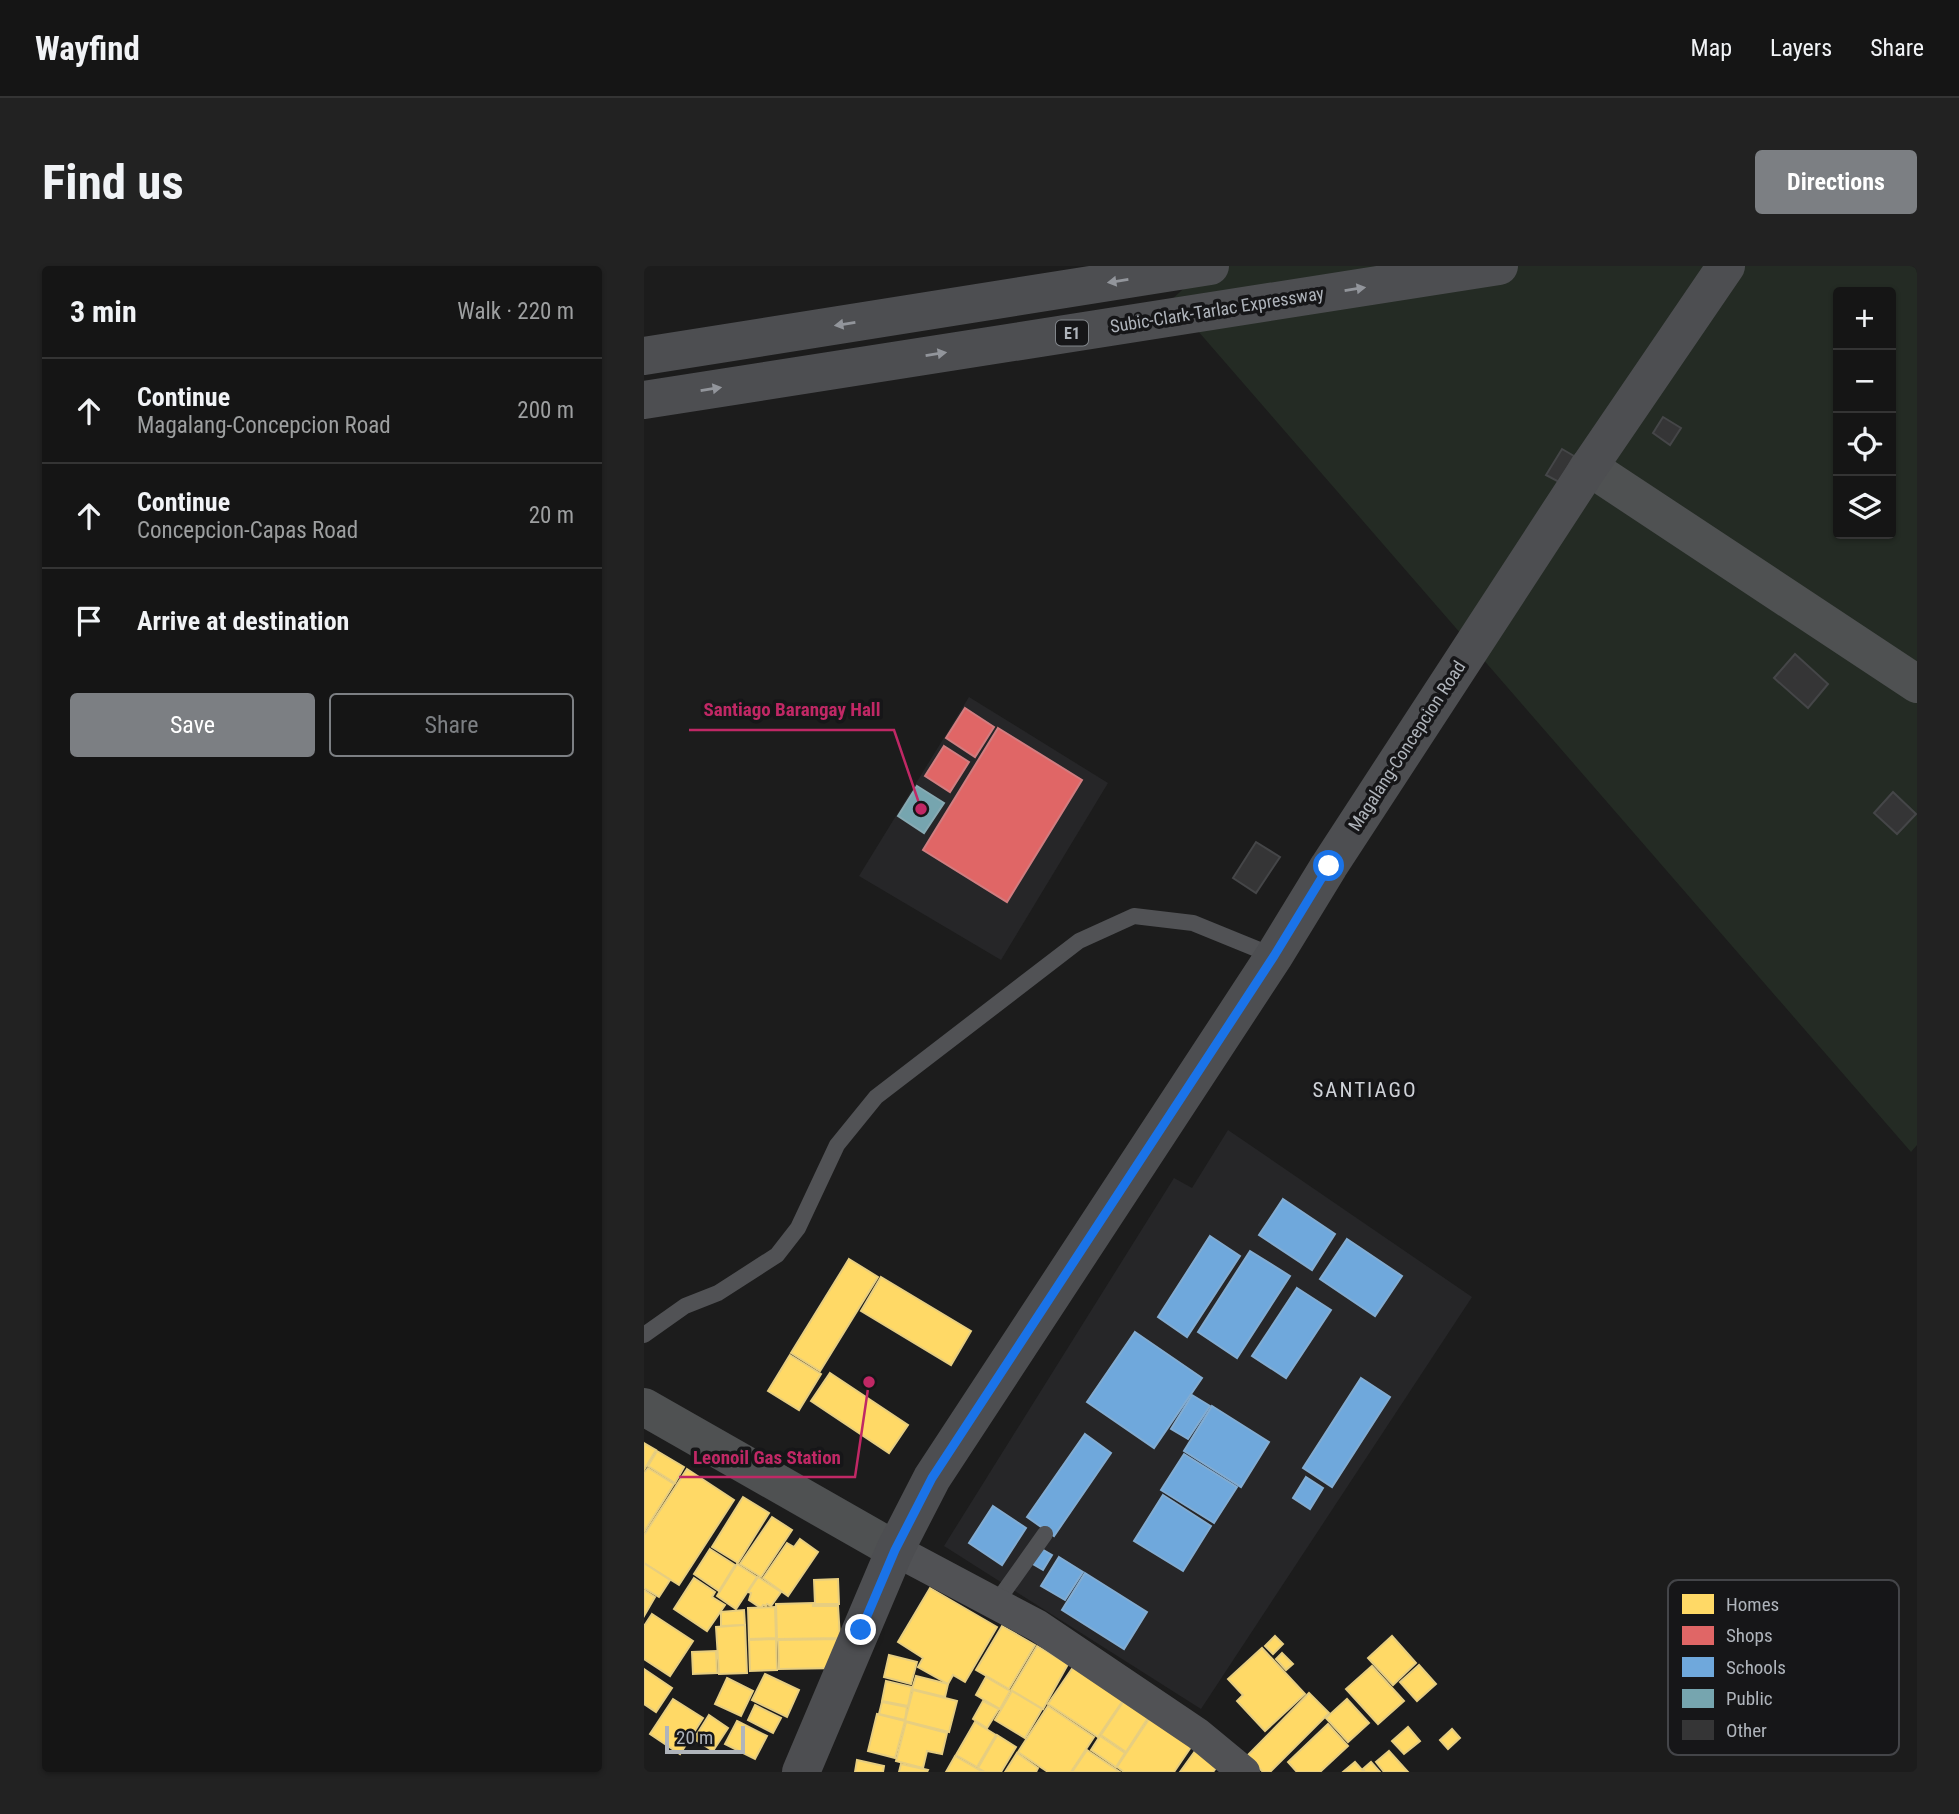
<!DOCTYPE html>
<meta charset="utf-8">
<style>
body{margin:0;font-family:"Roboto Condensed",sans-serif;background:#222;color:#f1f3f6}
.controls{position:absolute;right:21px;top:21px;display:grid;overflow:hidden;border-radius:7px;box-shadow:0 2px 5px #0004}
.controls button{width:63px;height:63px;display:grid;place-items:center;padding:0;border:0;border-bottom:2px solid #343434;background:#151515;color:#f1f3f6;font:35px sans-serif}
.scale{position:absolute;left:21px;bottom:18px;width:80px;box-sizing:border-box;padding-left:7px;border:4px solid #afb4bb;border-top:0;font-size:19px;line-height:24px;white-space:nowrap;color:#afb4bb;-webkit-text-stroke:5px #161618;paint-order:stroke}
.stop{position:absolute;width:21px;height:21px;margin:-16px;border:5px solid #1a73e8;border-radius:50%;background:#fff}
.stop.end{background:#1a73e8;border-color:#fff;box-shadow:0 2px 7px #0008}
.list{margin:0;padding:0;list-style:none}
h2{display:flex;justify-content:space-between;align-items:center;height:91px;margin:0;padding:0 28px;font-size:30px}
h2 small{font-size:23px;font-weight:400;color:#9d9fa0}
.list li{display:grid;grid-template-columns:46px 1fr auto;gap:21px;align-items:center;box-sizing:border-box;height:105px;padding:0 28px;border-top:2px solid #343434}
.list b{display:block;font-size:26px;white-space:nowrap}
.list p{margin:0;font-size:23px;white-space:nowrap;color:#9d9fa0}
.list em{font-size:23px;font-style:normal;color:#9d9fa0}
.actions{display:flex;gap:14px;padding:21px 28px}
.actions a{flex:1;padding:16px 0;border:2px solid #7c7f83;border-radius:7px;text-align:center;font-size:24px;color:#7c7f83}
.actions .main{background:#7c7f83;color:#fff}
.icon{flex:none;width:38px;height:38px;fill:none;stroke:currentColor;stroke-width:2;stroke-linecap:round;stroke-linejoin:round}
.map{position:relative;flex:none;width:1273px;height:1506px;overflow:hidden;border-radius:7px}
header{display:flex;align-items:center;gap:42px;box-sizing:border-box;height:98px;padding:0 35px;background:#151515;border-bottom:2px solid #343434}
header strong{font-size:33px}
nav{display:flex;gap:38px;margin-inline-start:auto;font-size:24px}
.intro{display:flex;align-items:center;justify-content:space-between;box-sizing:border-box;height:168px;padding:0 42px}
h1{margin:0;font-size:49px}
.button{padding:18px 32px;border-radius:7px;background:#7c7f83;color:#fff;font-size:24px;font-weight:700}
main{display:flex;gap:42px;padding:0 42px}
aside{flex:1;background:#151515;border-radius:7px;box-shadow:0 2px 5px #0004}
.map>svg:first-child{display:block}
</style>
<header>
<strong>Wayfind</strong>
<nav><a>Map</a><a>Layers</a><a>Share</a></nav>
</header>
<div class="intro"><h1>Find us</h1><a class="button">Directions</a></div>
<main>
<aside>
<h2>3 min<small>Walk · 220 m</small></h2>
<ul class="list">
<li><svg class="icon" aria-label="ahead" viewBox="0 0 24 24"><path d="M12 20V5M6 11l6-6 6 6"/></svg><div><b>Continue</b><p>Magalang-Concepcion Road</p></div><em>200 m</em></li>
<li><svg class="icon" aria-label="ahead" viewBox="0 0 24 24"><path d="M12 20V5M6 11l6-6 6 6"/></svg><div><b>Continue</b><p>Concepcion-Capas Road</p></div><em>20 m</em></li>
<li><svg class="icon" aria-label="arrive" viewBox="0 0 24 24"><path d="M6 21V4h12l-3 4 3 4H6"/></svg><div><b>Arrive at destination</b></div></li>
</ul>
<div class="actions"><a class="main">Save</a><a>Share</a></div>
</aside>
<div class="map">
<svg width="1273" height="1506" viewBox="0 0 1273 1506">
<rect width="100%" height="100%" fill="#1c1c1c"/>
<!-- built -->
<g fill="#262628">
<path d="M325 431 464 517 357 694 215 610Z"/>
<path d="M584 864 828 1031 557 1443 300 1280 530 912 548 922Z"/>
</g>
<!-- green -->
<path fill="#242b24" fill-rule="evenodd" d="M565 0H1273V879L1267 886 527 34ZM1194 26H1247V268H1194Z"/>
<!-- homes -->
<g fill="#ffd966" stroke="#e7ce80" stroke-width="2">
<path d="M205 993 234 1011 176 1105 147 1087Z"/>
<path d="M237 1011 327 1065 307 1099 217 1045Z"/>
<path d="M146 1089 177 1108 155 1144 124 1125Z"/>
<path d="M186 1107 264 1159 245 1187 167 1135Z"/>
<path d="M0 1177 12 1184 0 1204Z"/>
<path d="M13 1185 40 1201 31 1217 4 1200Z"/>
<path d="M4 1202 30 1218 0 1266V1207Z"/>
<path d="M43 1203 90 1234 35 1319 0 1297V1269Z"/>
<path d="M99 1231 125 1247 94 1297 68 1281Z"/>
<path d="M128 1251 148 1264 117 1311 96 1298Z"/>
<path d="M156 1273 174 1286 144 1330 119 1312 143 1277 150 1281Z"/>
<path d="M66 1283 91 1299 75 1325 50 1308Z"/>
<path d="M0 1297 26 1314 15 1331 0 1322Z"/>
<path d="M93 1298 113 1311 92 1343 73 1330Z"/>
<path d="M114 1311 137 1326 127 1340 123 1338 122 1340 119 1339 117 1342 105 1334 107 1327 104 1326Z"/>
<path d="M50 1312 71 1326 68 1331 81 1339 63 1365 30 1343Z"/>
<path d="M194 1313 195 1338H171L170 1314Z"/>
<path d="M286 1322 353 1361 321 1416 309 1409 304 1418 274 1401 279 1392 254 1376Z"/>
<path d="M0 1324 11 1331 0 1350Z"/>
<path d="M169 1337V1340H194L196 1372 133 1373 132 1338Z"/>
<path d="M131 1341 132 1372 105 1373 104 1342Z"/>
<path d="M100 1344 101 1359 77 1360V1346Z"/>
<path d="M8 1348 49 1375 26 1410 0 1393V1360Z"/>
<path d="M101 1359 103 1407 75 1408 72 1361Z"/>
<path d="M358 1360 391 1379 365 1423 332 1404Z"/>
<path d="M631 1370 639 1378 629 1388 621 1380Z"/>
<path d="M748 1370 772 1397 749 1419 724 1392Z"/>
<path d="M132 1373 133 1404 106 1405 105 1374Z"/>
<path d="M196 1373 197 1402 135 1403 134 1374Z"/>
<path d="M393 1380 424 1398 399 1443 367 1424Z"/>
<path d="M618 1382 661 1428 621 1465 593 1435 599 1429 584 1413Z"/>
<path d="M72 1385 73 1407 49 1408 48 1386Z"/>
<path d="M638 1387 649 1398 642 1404 632 1393Z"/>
<path d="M245 1389 273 1396 267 1418 240 1411Z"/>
<path d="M432 1397 482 1430 454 1471 404 1438Z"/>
<path d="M775 1399 792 1418 773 1435 756 1416Z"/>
<path d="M728 1400 760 1435 734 1458 702 1423Z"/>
<path d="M0 1403 28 1422 12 1446 0 1438Z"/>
<path d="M121 1408 155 1424 143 1451 108 1434Z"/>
<path d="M272 1410 304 1418 301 1431 268 1423Z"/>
<path d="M342 1411 366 1425 356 1443 332 1429Z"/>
<path d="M83 1412 109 1425 97 1450 71 1438Z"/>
<path d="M242 1415 268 1421 264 1440 238 1435Z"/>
<path d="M269 1424 313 1435 305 1466 261 1455Z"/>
<path d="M368 1425 398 1443 381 1472 351 1454Z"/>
<path d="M665 1427 685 1447 626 1506H619L603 1490Z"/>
<path d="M483 1430 507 1447 482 1486 457 1469Z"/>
<path d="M29 1433 59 1452 36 1488 6 1468Z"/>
<path d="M703 1433 725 1457 704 1476 682 1452Z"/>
<path d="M339 1435 355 1443 343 1462 329 1453Z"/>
<path d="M238 1436 263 1441 261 1454 235 1448Z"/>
<path d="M111 1439 137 1452 129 1467 104 1454Z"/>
<path d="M404 1440 450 1471 427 1506H404L374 1486Z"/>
<path d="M233 1448 261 1455 251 1492 224 1485Z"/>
<path d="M65 1449 84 1462 69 1485 50 1473Z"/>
<path d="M507 1450 549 1478 530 1506H480L473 1501Z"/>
<path d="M93 1455 123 1470 111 1493 81 1478Z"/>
<path d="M262 1456 303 1467 298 1488 283 1485 279 1502 252 1495Z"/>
<path d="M331 1456 352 1469 333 1501 312 1489Z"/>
<path d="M684 1458 704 1480 676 1506H653L644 1496Z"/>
<path d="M764 1461 776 1475 760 1488 748 1475Z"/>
<path d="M808 1463 816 1472 804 1483 796 1474Z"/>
<path d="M353 1469 372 1481 357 1506H341L334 1502Z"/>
<path d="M456 1470 481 1487 472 1501 447 1484Z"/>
<path d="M554 1481 575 1498 569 1506H536Z"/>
<path d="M443 1484 476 1506H428Z"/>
<path d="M745 1485 764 1506H740L732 1496Z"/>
<path d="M373 1487 394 1502 392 1506H361Z"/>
<path d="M311 1490 339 1506H302Z"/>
<path d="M213 1494 240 1500 239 1506H211Z"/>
<path d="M711 1496 720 1506H699Z"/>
<path d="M727 1496 736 1506H721L719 1503Z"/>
<path d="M257 1498 284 1504 283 1506H255Z"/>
</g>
<!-- shops -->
<g fill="#e06666" stroke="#d17d80" stroke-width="2">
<path d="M321 442 350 461 331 491 302 472Z"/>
<path d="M354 462 438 514 363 636 279 584Z"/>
<path d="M300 480 325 496 306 526 281 510Z"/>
</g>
<!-- schools -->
<g fill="#6fa8dc" stroke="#82acd2" stroke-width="2">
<path d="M639 933 691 968 668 1004 615 969Z"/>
<path d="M566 970 596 990 543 1071 514 1051Z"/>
<path d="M703 973 758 1010 731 1050 676 1013Z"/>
<path d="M606 985 646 1010 593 1092 554 1066Z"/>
<path d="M653 1022 687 1044 642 1112 608 1090Z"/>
<path d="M491 1066 558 1112 510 1182 443 1136Z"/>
<path d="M717 1112 746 1131 688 1221 659 1202Z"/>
<path d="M548 1129 566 1140 544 1173 527 1163Z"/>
<path d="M568 1140 625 1176 597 1221 540 1185Z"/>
<path d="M441 1168 467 1187 410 1270 383 1251Z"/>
<path d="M540 1188 593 1221 570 1257 517 1224Z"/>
<path d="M662 1211 679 1222 666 1243 649 1232Z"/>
<path d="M519 1229 567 1260 539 1305 490 1275Z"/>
<path d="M349 1240 382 1262 358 1299 325 1277Z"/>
<path d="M396 1282 408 1289 399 1304 387 1297Z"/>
<path d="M415 1291 439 1306 421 1334 397 1320Z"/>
<path d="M441 1307 503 1346 480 1383 418 1344Z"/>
</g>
<!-- public -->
<path fill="#76a5af" stroke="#87aab3" stroke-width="2" d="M273 520 300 537 280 567 254 550Z"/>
<!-- building -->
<g fill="#353536" stroke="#454648" stroke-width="2">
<path d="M1019 151 1037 162 1026 179 1009 167Z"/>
<path d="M918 183 930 190 915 216 902 209Z"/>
<path d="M1151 388 1184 418 1164 442 1130 412Z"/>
<path d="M1249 526 1272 548 1253 568 1230 547Z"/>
<path d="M612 576 636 591 612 627 589 612Z"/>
</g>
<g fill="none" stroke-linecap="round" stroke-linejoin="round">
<!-- lane -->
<g stroke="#515255" stroke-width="16">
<path d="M0 1069 41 1040 74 1027 133 989 154 962 193 879 232 831 435 675 490 650 549 657 630 690"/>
<path d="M352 1337 401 1268"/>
</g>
<!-- street -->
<path stroke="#515255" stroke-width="32" d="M251 1284 394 1360 554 1468 600 1506"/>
<!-- secondary -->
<g stroke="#4f5152" stroke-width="38">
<path d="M945 201 1273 418"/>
<path d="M0 1141 251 1284"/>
</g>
<!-- primary -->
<path stroke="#4d4e51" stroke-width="38" d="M157 1506 251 1284 288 1212 630 690 685 600 945 201 1082 0"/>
<!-- highway -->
<g stroke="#4d4e51" stroke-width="38">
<path d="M0 90 566 0"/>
<path d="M0 134 855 0"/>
</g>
</g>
<!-- one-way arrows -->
<defs><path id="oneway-solid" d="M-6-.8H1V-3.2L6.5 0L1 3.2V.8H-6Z" transform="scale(1.75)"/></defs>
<g fill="#92959b">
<use href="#oneway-solid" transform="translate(474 15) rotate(171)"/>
<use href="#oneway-solid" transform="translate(711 23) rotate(-9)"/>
<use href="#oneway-solid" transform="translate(201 58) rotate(171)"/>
<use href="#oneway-solid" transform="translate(292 88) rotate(-9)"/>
<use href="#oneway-solid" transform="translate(67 123) rotate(-9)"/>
</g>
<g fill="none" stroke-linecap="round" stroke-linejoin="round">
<!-- route -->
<path stroke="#1a73e8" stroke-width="9" d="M217 1364 251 1284 288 1212 630 690 685 600"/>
</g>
<g text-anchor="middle" stroke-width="7" stroke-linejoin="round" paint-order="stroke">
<!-- shield labels -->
<rect fill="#161618" stroke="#81858a" stroke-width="2" x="412" y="54.5" width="32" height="25" rx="5"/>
<g font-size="16" font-weight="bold" fill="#afb4bb">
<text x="428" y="73">E1</text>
</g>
<!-- street labels -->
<g font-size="18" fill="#afb4bb" stroke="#161618">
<text transform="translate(573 44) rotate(-9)" y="6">Subic-Clark-Tarlac Expressway</text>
<text transform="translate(763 480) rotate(-57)" y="6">Magalang-Concepcion Road</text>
</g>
<!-- quarter labels -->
<g font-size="21" letter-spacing="2" fill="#cfd2d8" stroke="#161618">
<text x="721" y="831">SANTIAGO</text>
</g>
</g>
<!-- legend -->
<rect x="1024" y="1314" width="231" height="175" rx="10" fill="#161618" stroke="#444549" stroke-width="2"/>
<rect x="1038" y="1328" width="32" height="20" fill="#ffd966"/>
<rect x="1038" y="1360" width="32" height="19" fill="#e06666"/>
<rect x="1038" y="1391" width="32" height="20" fill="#6fa8dc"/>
<rect x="1038" y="1423" width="32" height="19" fill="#76a5af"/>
<rect x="1038" y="1454" width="32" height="20" fill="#353536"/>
<g font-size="19" fill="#afb4bb">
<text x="1082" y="1345">Homes</text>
<text x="1082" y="1376">Shops</text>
<text x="1082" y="1408">Schools</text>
<text x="1082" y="1439">Public</text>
<text x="1082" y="1471">Other</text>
</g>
<!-- callouts -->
<path fill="none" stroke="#c02865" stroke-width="2.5" d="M277 543L250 464H45M225 1116L211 1211H35"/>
<g fill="#c02865" stroke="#161618" stroke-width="2.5">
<circle cx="277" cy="543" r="7"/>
<circle cx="225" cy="1116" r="7"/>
</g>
<g font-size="19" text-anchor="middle" font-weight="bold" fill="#c02865" stroke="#161618" stroke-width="7" stroke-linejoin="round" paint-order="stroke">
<text x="148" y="450">Santiago Barangay Hall</text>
<text x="123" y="1198">Leonoil Gas Station</text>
</g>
</svg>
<div class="controls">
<button>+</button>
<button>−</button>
<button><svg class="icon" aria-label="locate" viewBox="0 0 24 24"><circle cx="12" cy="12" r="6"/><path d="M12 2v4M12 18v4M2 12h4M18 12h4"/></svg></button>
<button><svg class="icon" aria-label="layers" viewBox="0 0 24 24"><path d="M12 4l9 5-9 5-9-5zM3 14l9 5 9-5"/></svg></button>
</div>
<div class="scale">20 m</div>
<div class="stop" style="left:685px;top:600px"></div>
<div class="stop end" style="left:217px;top:1364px"></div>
</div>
</main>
